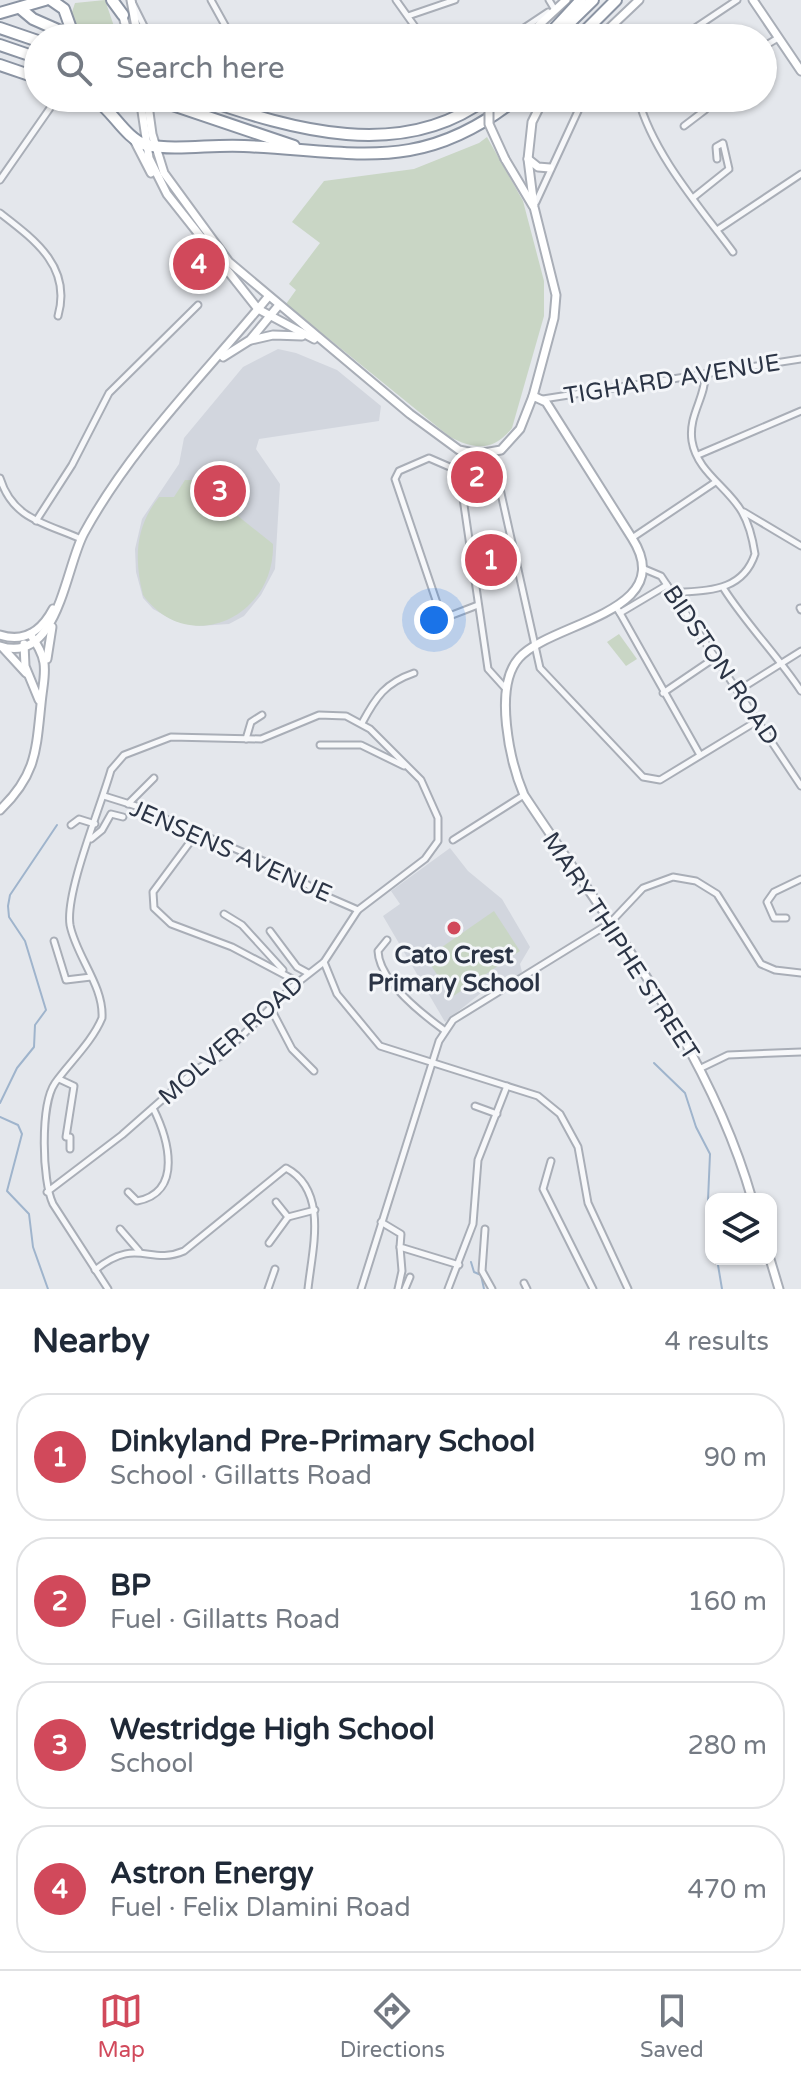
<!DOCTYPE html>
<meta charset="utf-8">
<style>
body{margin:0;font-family:"Varela Round",sans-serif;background:#f2f2f3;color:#1f2937}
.controls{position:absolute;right:24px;bottom:24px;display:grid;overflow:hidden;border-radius:16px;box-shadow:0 2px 6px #0004}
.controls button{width:72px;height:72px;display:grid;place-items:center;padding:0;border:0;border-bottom:2px solid #e0e1e3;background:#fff;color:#1f2937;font:40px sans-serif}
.you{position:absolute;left:434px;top:620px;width:28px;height:28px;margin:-20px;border:6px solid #fff;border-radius:50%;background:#1a73e8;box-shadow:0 0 0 12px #1a73e833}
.badge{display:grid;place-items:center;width:52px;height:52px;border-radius:50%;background:#d1495b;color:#fff;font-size:26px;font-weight:700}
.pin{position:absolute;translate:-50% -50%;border:4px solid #fff;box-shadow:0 2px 8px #0006}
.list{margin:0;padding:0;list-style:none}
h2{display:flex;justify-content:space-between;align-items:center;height:104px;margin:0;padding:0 32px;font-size:34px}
h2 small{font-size:26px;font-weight:400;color:#747a83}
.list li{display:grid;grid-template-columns:52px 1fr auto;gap:24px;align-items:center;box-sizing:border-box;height:128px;margin:0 16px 16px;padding:0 16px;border:2px solid #e0e1e3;border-radius:32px}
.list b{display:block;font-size:30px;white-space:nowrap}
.list p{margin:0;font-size:26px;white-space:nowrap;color:#747a83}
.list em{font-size:26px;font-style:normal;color:#747a83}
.icon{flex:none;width:44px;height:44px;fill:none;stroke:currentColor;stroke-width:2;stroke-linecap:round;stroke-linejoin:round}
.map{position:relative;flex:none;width:801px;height:1289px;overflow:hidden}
.search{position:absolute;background:#fff;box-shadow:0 2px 6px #0004;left:24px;right:24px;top:24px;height:88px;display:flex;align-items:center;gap:20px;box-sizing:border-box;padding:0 28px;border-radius:44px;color:#747a83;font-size:30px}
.sheet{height:680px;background:#fff}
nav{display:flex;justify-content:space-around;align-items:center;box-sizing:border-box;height:112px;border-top:2px solid #e0e1e3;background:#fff;font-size:22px;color:#747a83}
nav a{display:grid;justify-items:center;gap:4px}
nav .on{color:#d1495b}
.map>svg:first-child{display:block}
</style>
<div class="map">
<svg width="801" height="1289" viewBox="0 0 801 1289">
<rect width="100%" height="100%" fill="#e4e7ec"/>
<!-- built -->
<g fill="#d2d6de">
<path d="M278 349 296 353 337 370 381 406 379 421 259 439 256 449 280 484 275 569 261 595 244 616 229 624 199 626 175 621 153 609 143 598 136 572 135 549 142 519 179 464 184 438 243 367Z"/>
<path d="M505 545 510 568 476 573 473 551Z"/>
<path d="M450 848 468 871 502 899 530 947 520 964 522 972 502 986 497 980 445 1022 383 916 400 904 391 891Z"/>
</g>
<!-- green -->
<g fill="#c9d6c5">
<path d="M105 0 118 38H80L71 15 75 3Z"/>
<path d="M487 137 523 201 544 281V316L512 428C494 451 475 450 450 437L286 304 296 290 289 284 320 243 292 222 324 181 414 169 479 143Z"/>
<path d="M185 480H193L273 544C275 618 188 657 143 595 134 559 135 527 159 497H174Z"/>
<path d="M619 634 637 659 626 666 607 642Z"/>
<path d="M494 911 520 951 452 997 426 958Z"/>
</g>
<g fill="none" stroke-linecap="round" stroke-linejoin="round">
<!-- stream -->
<g stroke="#9fb4cc" stroke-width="2">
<path d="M654 1063 685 1093 696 1127 710 1154 708 1200 711 1231"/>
<path d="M0 1103 17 1068 34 1047 35 1025 46 1010 25 941 9 917 8 906 10 895 57 825"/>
<path d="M0 1117 18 1125 22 1134 7 1191 29 1214 33 1247 48 1289"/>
<path d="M717 1259 722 1289"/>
<path d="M471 1262 474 1272 481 1275 484 1289"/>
</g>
<defs>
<g id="street">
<path d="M211 0 232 38"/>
<path d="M396 0 423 38"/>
<path d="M549 0 555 10"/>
<path d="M132 2 150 38"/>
<path d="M408 16 455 0"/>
<path d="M509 38 548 12"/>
<path d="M680 38 737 0"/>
<path d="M763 47 778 38"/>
<path d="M292 98H296"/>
<path d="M638 98C653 154 699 206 733 252"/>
<path d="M684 126 705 110 710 98"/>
<path d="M0 180 57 98"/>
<path d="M694 197 729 169 723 143 716 147 717 159"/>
<path d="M536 202 584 98"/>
<path d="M0 213C35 240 72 267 58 316"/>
<path d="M717 230 801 174"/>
<path d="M543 399 801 359"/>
<path d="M464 452 459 471 488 669 506 689"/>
<path d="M492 453 540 668 643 777 660 780 757 721"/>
<path d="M698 455 801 411"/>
<path d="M459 471 429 458 399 471 395 479 439 609 452 615 478 605"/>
<path d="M0 478C13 520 46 523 81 539"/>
<path d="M744 512 801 546"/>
<path d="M36 521 72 465 109 393 198 305"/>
<path d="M632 538 714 483"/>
<path d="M642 568 661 576 801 786"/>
<path d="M724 589C747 625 777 655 801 691"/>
<path d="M672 593C706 590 742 593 755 554 753 541 749 524 742 512 728 487 697 472 692 441 688 415 706 397 705 374"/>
<path d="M616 607 620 613 667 585"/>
<path d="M800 608 801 610"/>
<path d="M620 613 700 755"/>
<path d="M739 690 801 651"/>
<path d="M663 693 716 657"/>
<path d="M362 723C376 697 385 683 414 673"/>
<path d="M246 739 251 722 262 715"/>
<path d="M320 745H361L404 766"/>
<path d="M104 796 136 806 291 873 319 893 358 910"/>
<path d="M128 804 154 778"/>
<path d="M71 825 79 819 95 824"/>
<path d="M196 834 153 892 154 908 171 924 232 947 298 982"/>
<path d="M91 839 102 830 111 814 123 817"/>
<path d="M453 840 524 795"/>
<path d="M224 914 242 925 283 970"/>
<path d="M786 918H774L767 902 774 892 801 879"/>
<path d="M270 931 297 967 308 973"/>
<path d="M387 940 378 951C379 981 422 1014 444 1030"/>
<path d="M54 941 66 980 91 977"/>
<path d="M324 962 337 994 380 1046 538 1096 560 1114 578 1147 588 1203 628 1289"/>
<path d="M270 1007 292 1049 314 1071"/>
<path d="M699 1069 728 1055 801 1052"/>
<path d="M59 1079 74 1086 66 1137H70V1149"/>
<path d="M475 1106 497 1114"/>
<path d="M551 1161 543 1189 593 1289"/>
<path d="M47 1192 122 1135 197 1069 221 1056 292 987 324 962 358 910 425 859 438 841V818L421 780 370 729 346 716 319 715 261 739 171 737 124 755 111 770C101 806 65 892 70 925 76 956 104 986 102 1018 92 1042 70 1062 55 1083 40 1105 42 1181 53 1204L108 1289"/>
<path d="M128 1192 137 1201C184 1192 168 1138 153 1108"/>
<path d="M276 1202 288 1217 315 1210"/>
<path d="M381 1222 401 1234 400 1247 459 1265"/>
<path d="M120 1229 139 1251"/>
<path d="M485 1229 482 1271 492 1289"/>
<path d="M269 1243 288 1217"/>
<path d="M95 1270C137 1236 149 1266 184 1251L286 1168C329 1191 312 1250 308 1289"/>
<path d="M524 1283 527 1289"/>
<path d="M268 1289 275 1269"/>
<path d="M361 1289 439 1041 453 1020 610 923 643 888 673 877 696 881 717 894 761 964 775 970 801 973"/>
<path d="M398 1289 402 1271 400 1247"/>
<path d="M405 1289 410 1277"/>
<path d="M448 1289 473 1224 478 1160 507 1086"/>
</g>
<g id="secondary">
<path d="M131 0 138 38"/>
<path d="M753 0 801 71"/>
<path d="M122 13 129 38"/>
<path d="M525 38 566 0"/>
<path d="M599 38 639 0"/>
<path d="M140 98 149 158 167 194 258 309 314 339"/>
<path d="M147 98 152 134 164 173 229 262 410 414 459 450 478 454 501 450 520 429 533 396 554 318 556 295 534 207 528 159 532 122 544 98"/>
<path d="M134 140 151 173"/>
<path d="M505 159 533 206"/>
<path d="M528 159 538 167 550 168"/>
<path d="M251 340 273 335 302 336"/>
<path d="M223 357 250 340 279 305"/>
<path d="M533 396 546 402 632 538C680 613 550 622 519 658 493 687 510 762 524 795 609 924 709 1048 752 1199"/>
<path d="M0 635C25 643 42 630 53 609"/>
<path d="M24 644 25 666 39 700"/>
<path d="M0 646C58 665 65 568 84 533 132 445 205 374 268 297"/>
<path d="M3 648 26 673"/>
<path d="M47 659 52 627"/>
<path d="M0 810C36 775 36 752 41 704 44 672 51 663 30 634"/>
<path d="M770 1259 779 1289"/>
</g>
<g id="highway">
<path d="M51 0 64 9 74 37"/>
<path d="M112 0 123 15"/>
<path d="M21 9 33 19 74 37"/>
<path d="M0 13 45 0"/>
<path d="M0 28 38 41"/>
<path d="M546 38 581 0"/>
<path d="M554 38 593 0"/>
<path d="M578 38 616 0"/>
<path d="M0 45 38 58"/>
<path d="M0 65 38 78"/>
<path d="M94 98C113 111 125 138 146 145 178 151 212 144 244 146 356 151 421 175 517 98"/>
<path d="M152 98 294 146"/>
<path d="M201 98C293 130 402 162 487 98"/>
</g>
</defs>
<!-- street casing -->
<use href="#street" stroke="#a9aeb7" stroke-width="9"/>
<!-- secondary casing -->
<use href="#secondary" stroke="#a9aeb7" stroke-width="11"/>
<!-- highway casing -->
<use href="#highway" stroke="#8b94a3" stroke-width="14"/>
<!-- street -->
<use href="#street" stroke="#f7f8fa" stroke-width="5"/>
<!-- secondary -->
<use href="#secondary" stroke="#fff" stroke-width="7"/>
<!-- highway -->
<use href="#highway" stroke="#fff" stroke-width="10"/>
<defs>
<path id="secondary-bridge" d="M489 98V124L505 159"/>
</defs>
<!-- secondary-bridge casing -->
<use href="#secondary-bridge" stroke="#a9aeb7" stroke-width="11" stroke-linecap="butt"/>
<!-- secondary-bridge -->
<use href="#secondary-bridge" stroke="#fff" stroke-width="7"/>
</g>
<!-- markers -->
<circle fill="#d1495b" stroke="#f4f6f9" stroke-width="3" cx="454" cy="928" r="8"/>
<g text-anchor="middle" stroke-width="6" stroke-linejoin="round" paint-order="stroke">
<!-- street labels -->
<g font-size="24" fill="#2b3445" stroke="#f4f6f9">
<text transform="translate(672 379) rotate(-9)" y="8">TIGHARD AVENUE</text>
<text transform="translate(721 665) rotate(56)" y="8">BIDSTON ROAD</text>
<text transform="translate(231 851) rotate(24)" y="8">JENSENS AVENUE</text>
<text transform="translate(621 946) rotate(57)" y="8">MARY THIPHE STREET</text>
<text transform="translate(231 1040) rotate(-41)" y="8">MOLVER ROAD</text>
</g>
<!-- poi labels -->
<g font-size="24" font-weight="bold" fill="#2b3445" stroke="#f4f6f9">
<text x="454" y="963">Cato Crest<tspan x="454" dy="28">Primary School</tspan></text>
</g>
</g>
</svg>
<div class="controls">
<button><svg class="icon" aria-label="layers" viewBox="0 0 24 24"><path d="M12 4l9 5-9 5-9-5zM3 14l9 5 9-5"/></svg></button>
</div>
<div class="you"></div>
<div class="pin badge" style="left:491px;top:560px">1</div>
<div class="pin badge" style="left:477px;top:477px">2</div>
<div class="pin badge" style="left:220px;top:491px">3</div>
<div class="pin badge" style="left:199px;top:264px">4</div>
<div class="search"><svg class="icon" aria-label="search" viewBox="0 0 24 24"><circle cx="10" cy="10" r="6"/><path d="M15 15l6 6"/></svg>Search here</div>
</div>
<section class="sheet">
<h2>Nearby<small>4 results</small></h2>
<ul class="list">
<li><span class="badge">1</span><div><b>Dinkyland Pre-Primary School</b><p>School · Gillatts Road</p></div><em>90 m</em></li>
<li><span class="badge">2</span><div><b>BP</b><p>Fuel · Gillatts Road</p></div><em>160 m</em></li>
<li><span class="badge">3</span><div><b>Westridge High School</b><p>School</p></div><em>280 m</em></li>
<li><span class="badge">4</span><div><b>Astron Energy</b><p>Fuel · Felix Dlamini Road</p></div><em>470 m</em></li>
</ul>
</section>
<nav>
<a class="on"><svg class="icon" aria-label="map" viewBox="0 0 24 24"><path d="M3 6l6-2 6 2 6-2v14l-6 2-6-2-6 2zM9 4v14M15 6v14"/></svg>Map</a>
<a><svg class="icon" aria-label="directions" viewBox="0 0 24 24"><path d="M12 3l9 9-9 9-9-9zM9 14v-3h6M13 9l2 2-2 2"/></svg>Directions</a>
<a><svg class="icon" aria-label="saved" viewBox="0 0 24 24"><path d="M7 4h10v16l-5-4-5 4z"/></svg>Saved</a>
</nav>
